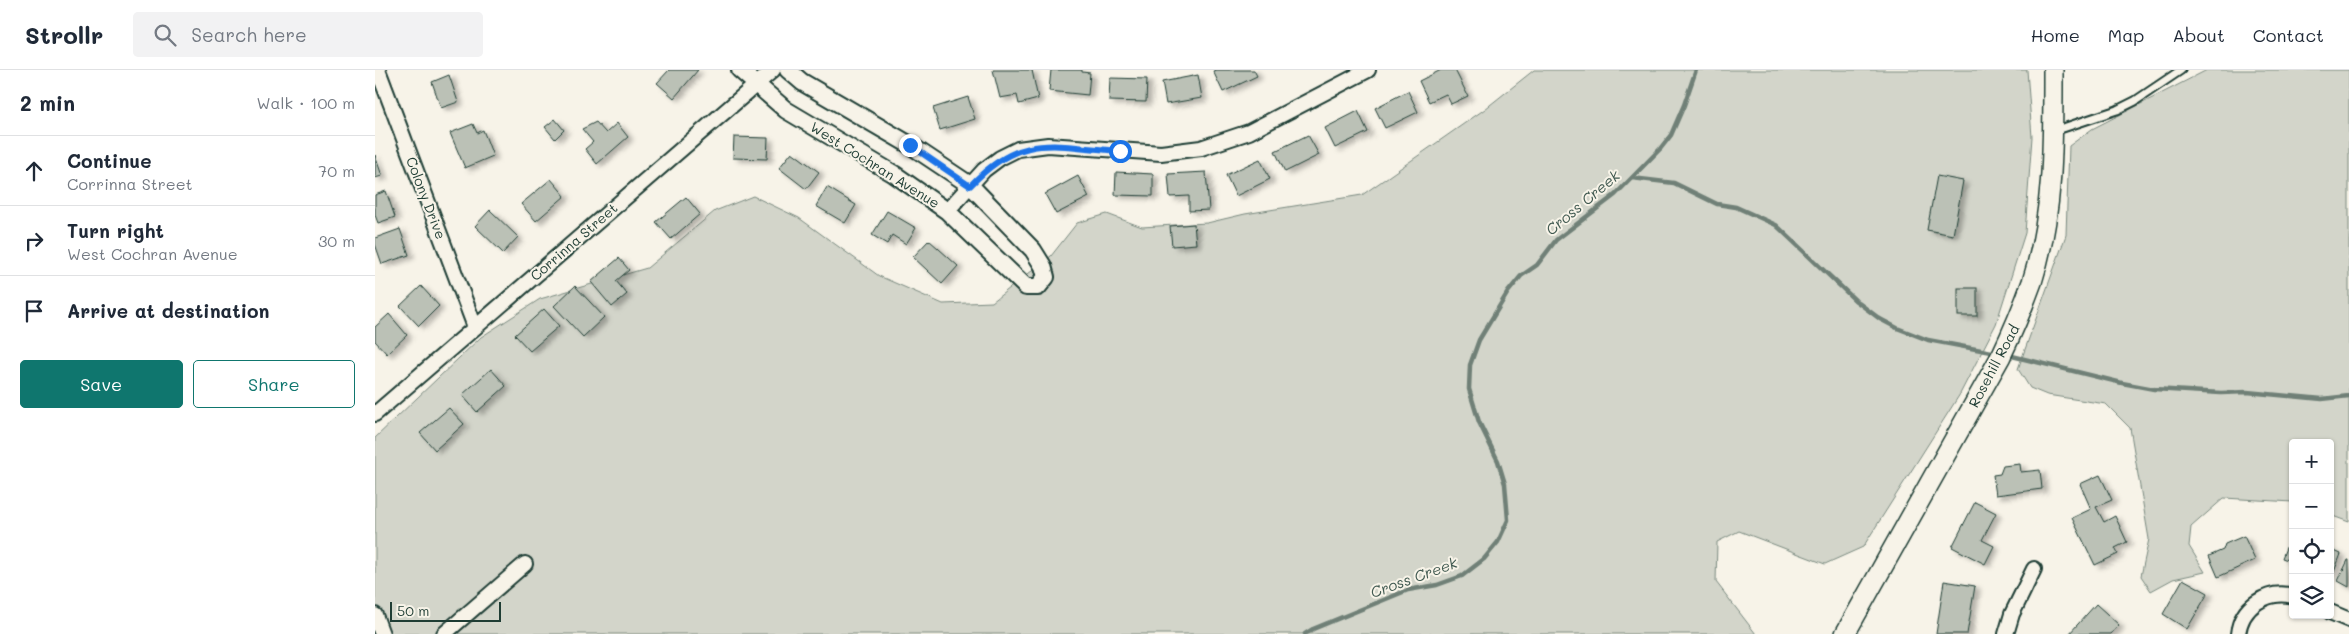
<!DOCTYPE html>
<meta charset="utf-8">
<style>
body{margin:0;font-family:Mali,sans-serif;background:#f2f2f3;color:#1f2937}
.controls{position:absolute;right:15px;bottom:15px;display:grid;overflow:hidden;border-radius:5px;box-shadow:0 1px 4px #0004}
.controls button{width:45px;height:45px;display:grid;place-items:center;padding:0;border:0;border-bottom:1px solid #e0e1e3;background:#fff;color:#1f2937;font:25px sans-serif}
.scale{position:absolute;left:15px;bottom:12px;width:111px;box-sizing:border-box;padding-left:5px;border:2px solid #1f3d34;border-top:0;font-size:14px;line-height:18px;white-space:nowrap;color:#1f3d34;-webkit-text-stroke:4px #f7f3e8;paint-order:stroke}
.stop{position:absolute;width:15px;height:15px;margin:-11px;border:4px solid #1a73e8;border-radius:50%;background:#fff}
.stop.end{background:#1a73e8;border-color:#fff;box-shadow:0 1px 5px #0008}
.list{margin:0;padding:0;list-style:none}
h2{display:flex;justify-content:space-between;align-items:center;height:65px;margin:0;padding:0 20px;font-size:21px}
h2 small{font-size:16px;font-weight:400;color:#747a83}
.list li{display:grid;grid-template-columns:32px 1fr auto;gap:15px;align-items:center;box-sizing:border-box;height:70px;padding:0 20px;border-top:1px solid #e0e1e3}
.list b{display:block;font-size:19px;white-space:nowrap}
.list p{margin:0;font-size:16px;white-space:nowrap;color:#747a83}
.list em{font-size:16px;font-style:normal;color:#747a83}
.actions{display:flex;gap:10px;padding:15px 20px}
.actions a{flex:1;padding:11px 0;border:1px solid #0f766e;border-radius:5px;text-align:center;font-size:18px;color:#0f766e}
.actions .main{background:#0f766e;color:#fff}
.icon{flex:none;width:28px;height:28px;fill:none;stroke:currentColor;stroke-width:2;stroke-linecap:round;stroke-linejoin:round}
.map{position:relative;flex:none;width:1974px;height:564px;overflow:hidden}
header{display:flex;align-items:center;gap:30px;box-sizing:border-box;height:70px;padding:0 25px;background:#fff;border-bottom:1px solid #e0e1e3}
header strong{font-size:24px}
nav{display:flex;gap:28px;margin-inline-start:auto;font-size:18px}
.search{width:350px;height:45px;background:#f2f2f3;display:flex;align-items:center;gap:12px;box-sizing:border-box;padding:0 18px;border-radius:5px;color:#747a83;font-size:19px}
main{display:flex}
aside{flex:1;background:#fff}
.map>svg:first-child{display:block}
</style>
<header>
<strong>Strollr</strong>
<div class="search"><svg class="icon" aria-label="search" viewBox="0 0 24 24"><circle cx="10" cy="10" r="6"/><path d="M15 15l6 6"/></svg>Search here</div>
<nav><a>Home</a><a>Map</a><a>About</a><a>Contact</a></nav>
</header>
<main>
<aside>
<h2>2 min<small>Walk · 100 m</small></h2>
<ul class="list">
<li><svg class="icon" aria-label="ahead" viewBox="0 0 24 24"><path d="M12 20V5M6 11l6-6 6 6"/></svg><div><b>Continue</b><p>Corrinna Street</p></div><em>70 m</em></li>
<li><svg class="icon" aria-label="right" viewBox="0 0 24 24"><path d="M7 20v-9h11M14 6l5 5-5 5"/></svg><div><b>Turn right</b><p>West Cochran Avenue</p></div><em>30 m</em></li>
<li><svg class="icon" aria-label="arrive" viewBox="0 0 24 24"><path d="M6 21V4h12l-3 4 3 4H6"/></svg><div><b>Arrive at destination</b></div></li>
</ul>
<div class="actions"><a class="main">Save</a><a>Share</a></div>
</aside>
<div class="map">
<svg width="1974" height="564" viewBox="0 0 1974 564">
<defs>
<filter id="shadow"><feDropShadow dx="5" dy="3" stdDeviation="2.5" flood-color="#0004"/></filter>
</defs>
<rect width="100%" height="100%" fill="#f7f3e8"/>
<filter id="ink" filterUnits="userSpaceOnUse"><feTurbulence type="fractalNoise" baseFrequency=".02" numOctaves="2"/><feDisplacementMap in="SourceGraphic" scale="10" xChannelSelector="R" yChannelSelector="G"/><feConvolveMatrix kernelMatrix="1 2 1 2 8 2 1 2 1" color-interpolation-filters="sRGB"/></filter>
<g filter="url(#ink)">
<!-- green -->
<g fill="#d3d5ca" stroke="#79897f">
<path d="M1159 0H1652L1657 67 1650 163 1621 254 1585 324 1488 477 1450 494 1364 461 1342 472 1341 512 1381 564H0V368L106 267 165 229 272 198 340 141 378 126 424 148 504 206 568 234 617 232 676 186 702 153 732 144 767 157 832 153 870 144 987 125 1110 39Z"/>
<path d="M1832 0H1974V452L1955 445V373H1918V432L1849 428 1816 457 1814 476 1830 502 1798 509 1776 521 1766 506 1774 469 1755 358 1731 334 1672 325 1655 318 1643 299 1691 165 1694 76 1717 59Z"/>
</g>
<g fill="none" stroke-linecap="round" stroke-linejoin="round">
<!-- stream -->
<g stroke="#6f8077" stroke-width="4.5">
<path d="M1257 108 1299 113 1342 134 1361 137 1401 155 1481 231 1505 249 1522 258 1553 270 1622 283"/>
<path d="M1633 285 1747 313 1779 319 1846 323 1872 322 1947 329 1974 326"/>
<path d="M930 564 938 559 1033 520 1062 515 1087 506 1109 489 1123 472 1133 450 1130 414 1123 391 1104 352 1094 319 1095 295 1104 270 1133 222 1146 206 1162 195 1181 170 1240 125 1285 79 1296 65 1309 35 1321 0"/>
</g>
</g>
<!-- building -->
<g fill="#bbc1b6" stroke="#1f3d34" filter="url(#shadow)">
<path d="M294 0H323L299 28 282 13Z"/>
<path d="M618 0H657L663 29 644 34 642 25 625 28Z"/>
<path d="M676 0H707V2L715 3 713 25 674 21Z"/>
<path d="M841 0H879L882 6 848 22 838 1Z"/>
<path d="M1066 0H1080L1093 26 1076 34 1071 24 1054 32 1044 11Z"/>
<path d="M74 5 83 32 66 38 57 12Z"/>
<path d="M823 5 827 28 791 34 787 12Z"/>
<path d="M735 8 772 9 771 32 734 31Z"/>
<path d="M1033 21 1043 42 1010 58 1000 38Z"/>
<path d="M593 27 600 49 565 60 558 38Z"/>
<path d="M983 41 993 62 960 78 950 58Z"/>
<path d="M180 49 189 60 180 69 170 57Z"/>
<path d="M221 52 231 63 242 53 253 67 222 94 210 79 218 72 207 59Z"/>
<path d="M98 54 102 63 108 60 118 86 90 98 75 63Z"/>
<path d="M933 65 944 85 910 102 900 81Z"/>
<path d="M359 67 393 68 392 89 358 88Z"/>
<path d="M417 82 444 102 431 119 404 98Z"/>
<path d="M0 85 7 106 0 108Z"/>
<path d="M885 89 895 109 861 126 851 105Z"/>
<path d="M741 102 778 104V126L740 125Z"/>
<path d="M831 102 834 140 814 141V126L795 127 793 104Z"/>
<path d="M703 106 714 127 681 144 670 124Z"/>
<path d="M1562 106 1588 111 1578 165 1552 160Z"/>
<path d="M176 109 190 126 161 151 146 134Z"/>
<path d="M452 117 481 135 470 153 441 136Z"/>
<path d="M11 121 20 147 3 153 0 145V125Z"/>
<path d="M311 127 325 144 296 169 281 152Z"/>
<path d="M115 140 143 167 128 183 100 156Z"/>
<path d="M512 141 541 158 531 174 517 165 512 174 497 165Z"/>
<path d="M819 154 821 174 797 176 795 156Z"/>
<path d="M25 159 34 185 7 194 0 174V168Z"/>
<path d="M554 170 583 196 567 214 538 187Z"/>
<path d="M244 188 254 200 241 211 252 224 237 237 216 212Z"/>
<path d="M46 216 64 236 44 256 25 236Z"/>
<path d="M200 216 229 247 208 267 179 236Z"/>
<rect x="1583" y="218" width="19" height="28"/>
<path d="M169 239 184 256 155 281 140 265Z"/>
<path d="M14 244 32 265 12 284 0 271V257Z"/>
<path d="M116 299 131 316 102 342 87 325Z"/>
<path d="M74 338 89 354 60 380 45 363Z"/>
<path d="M1645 394 1646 402 1665 400 1667 419 1621 425 1618 405 1625 404 1628 396Z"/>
<path d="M1725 405 1737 430 1721 437 1729 452 1740 446 1752 472 1740 478 1743 484 1720 495 1697 448 1716 439 1705 414Z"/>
<path d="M1600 432 1621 443 1607 470 1619 476 1610 494 1577 477Z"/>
<path d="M1916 465H1918V492L1907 488Z"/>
<path d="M1869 466 1880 490 1843 507 1834 486 1848 480 1850 474Z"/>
<path d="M1955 479 1966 484 1957 507 1955 506Z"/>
<path d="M1973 490H1974V517L1963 511Z"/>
<path d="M1808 509 1833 523 1812 559 1788 544Z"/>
<path d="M1569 511 1600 516 1592 564H1561Z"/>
<path d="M1721 534 1744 555 1736 564H1694Z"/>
</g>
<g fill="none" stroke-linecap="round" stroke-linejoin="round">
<defs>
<path id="service" d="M1679 61 1742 40 1760 31 1806 0"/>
<g id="minor">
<path d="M3 0 100 257"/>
<path d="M572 141 609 100 625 88 643 79 673 75 786 83 826 78 874 62 993 0"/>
<path d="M0 344 398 0"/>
<path d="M1955 542 1974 550"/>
<path d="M0 545 7 564"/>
<path d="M69 564 150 494"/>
<path d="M1631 564 1637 544 1659 499"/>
<path d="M1863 564C1866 537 1892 519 1918 526"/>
</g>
<path id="tertiary" d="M365 0 411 40 519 104 572 141 651 217H663L671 207 668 196 658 180 595 115 535 75 427 12 413 0"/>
<path id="secondary" d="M1470 564 1626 286C1638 261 1648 237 1657 212 1679 143 1678 71 1678 0"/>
</defs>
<!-- service casing -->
<use href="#service" stroke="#1f3d34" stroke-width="11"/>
<!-- minor casing -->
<use href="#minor" stroke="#1f3d34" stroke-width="18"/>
<!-- tertiary casing -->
<use href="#tertiary" stroke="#1f3d34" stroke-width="20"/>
<!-- secondary casing -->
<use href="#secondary" stroke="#1f3d34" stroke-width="22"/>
<!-- service -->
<use href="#service" stroke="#f7f3e8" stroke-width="7"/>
<!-- minor -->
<use href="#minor" stroke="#f7f3e8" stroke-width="14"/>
<!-- tertiary -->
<use href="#tertiary" stroke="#f7f3e8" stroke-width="16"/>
<!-- secondary -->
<use href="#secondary" stroke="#f7f3e8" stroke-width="19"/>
</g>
</g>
<g fill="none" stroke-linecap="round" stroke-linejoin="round" filter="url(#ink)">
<!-- route -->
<path stroke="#1a73e8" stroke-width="6" d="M535 75 595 116C645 62 679 76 745 81"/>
</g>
<g text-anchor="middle" stroke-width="4" stroke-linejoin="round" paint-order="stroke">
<!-- street labels -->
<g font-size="14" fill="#1f3d34" stroke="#f7f3e8">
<text transform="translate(500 95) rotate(32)" y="5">West Cochran Avenue</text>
<text transform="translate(51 128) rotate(69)" y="5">Colony Drive</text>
<text transform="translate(199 172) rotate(-41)" y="5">Corrinna Street</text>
<text transform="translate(1619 296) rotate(-62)" y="5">Rosehill Road</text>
</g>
<!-- water labels -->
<g font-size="15" font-style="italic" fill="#405950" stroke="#f7f3e8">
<text transform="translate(1208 133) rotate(-40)" y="5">Cross Creek</text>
<text transform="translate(1039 508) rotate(-20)" y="5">Cross Creek</text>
</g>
</g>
</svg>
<div class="controls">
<button>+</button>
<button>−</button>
<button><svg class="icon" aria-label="locate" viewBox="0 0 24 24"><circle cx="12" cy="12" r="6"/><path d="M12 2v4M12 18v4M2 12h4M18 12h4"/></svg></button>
<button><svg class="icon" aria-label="layers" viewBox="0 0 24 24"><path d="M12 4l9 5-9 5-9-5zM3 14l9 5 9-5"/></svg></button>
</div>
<div class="scale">50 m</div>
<div class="stop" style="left:745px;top:81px"></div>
<div class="stop end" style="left:535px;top:75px"></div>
</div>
</main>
